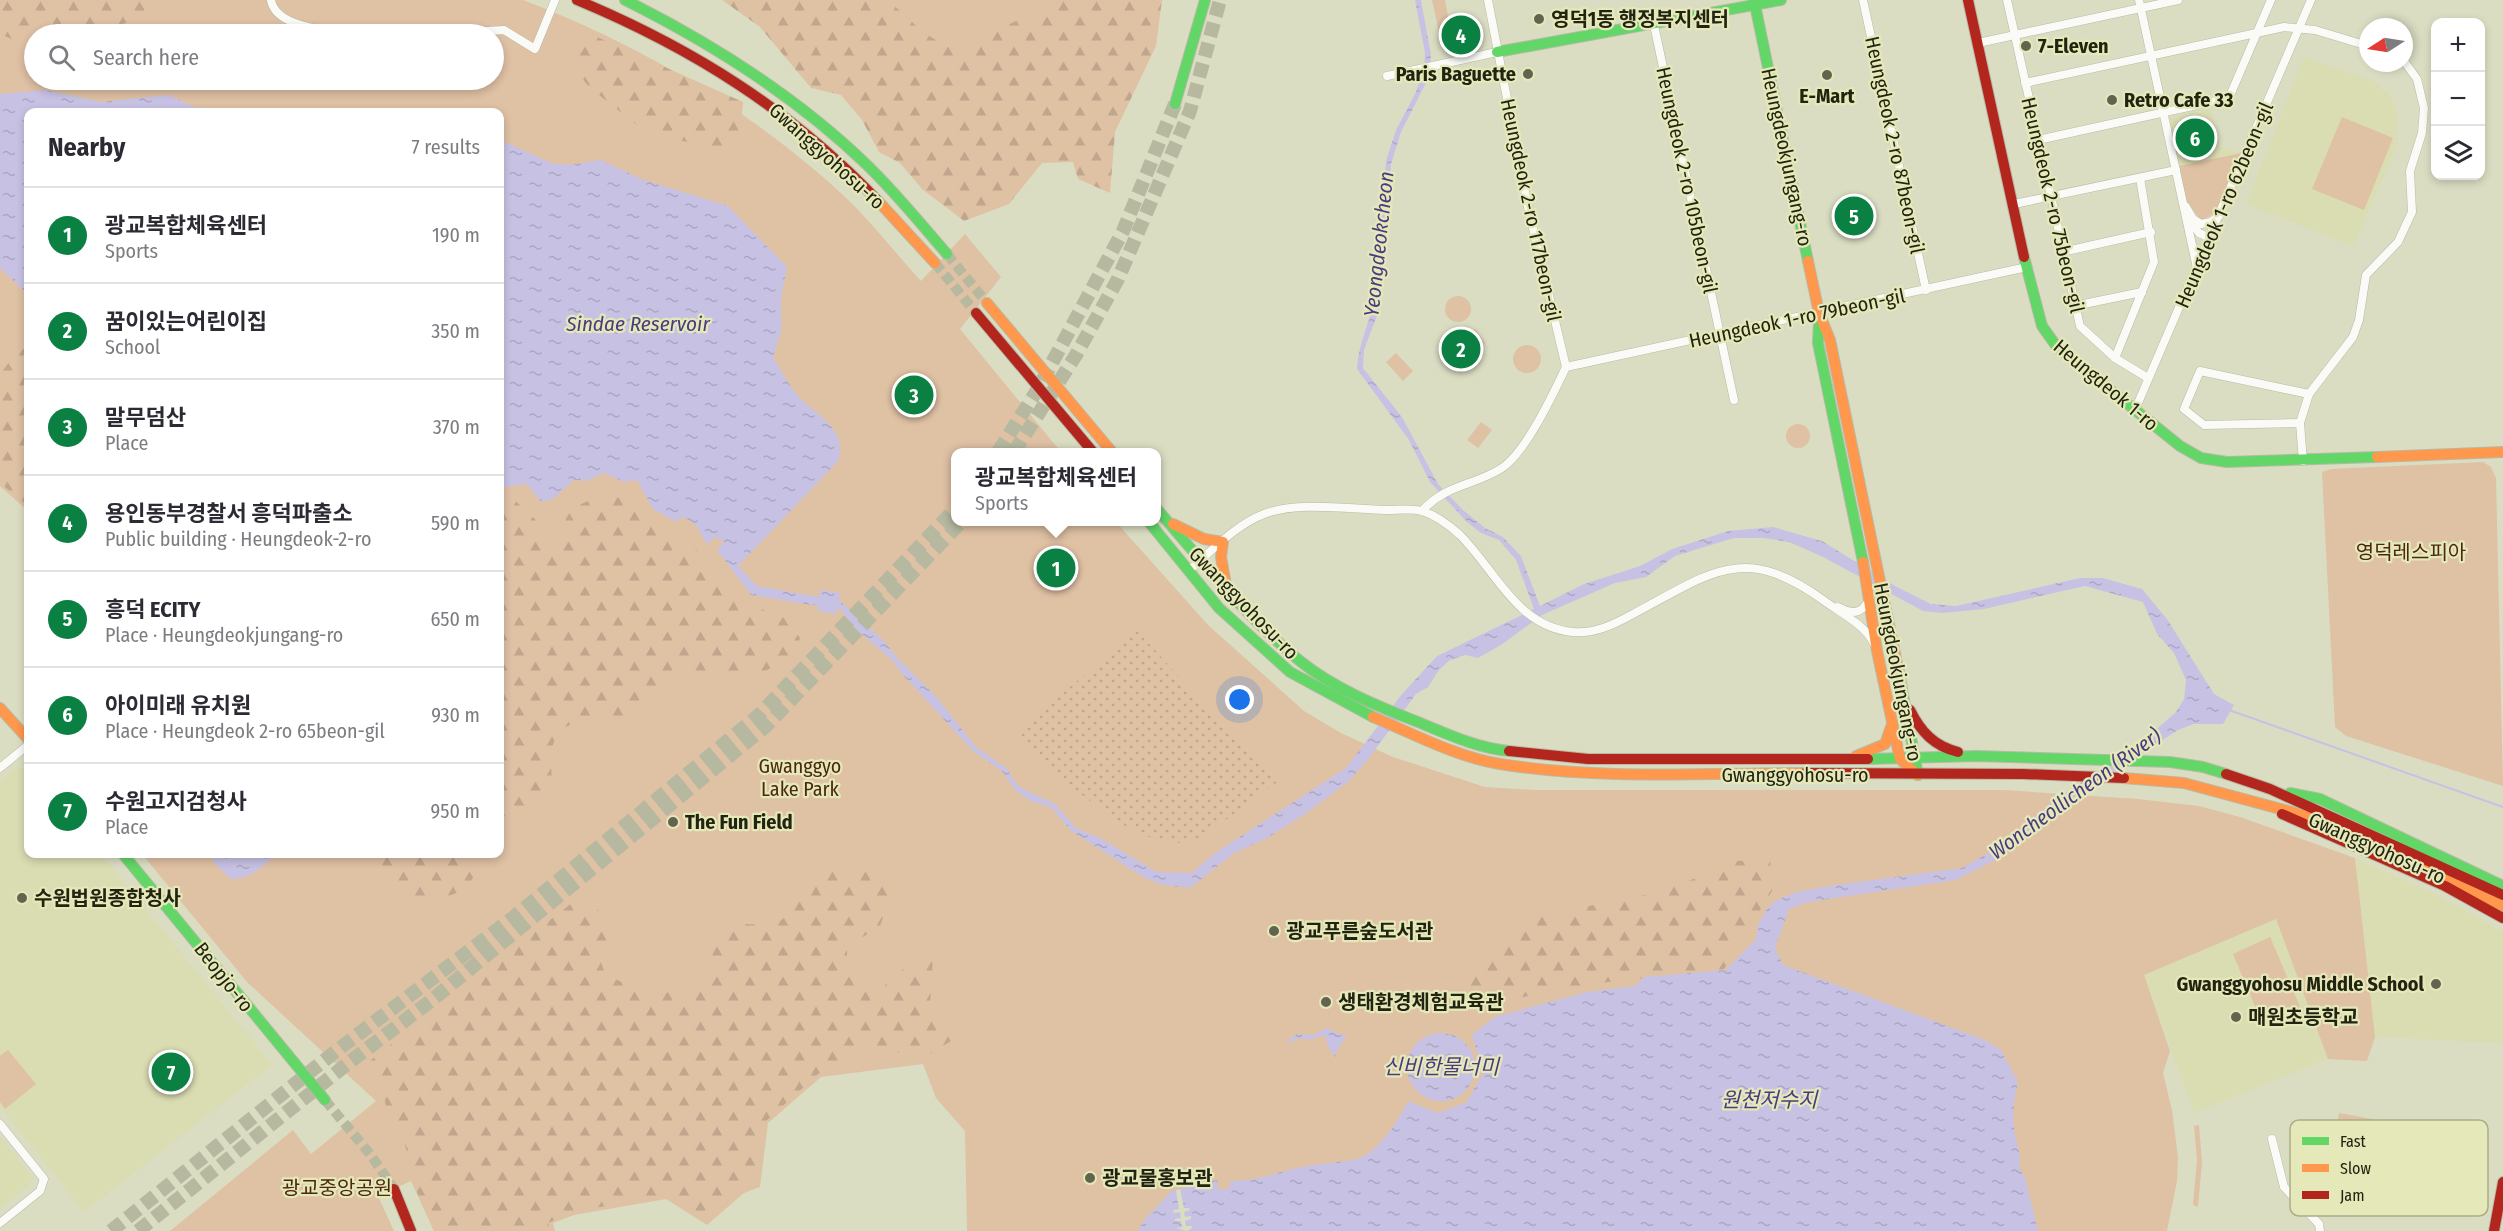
<!DOCTYPE html>
<meta charset="utf-8">
<style>
body{margin:0;font-family:"Fira Sans Condensed","Noto Sans KR",sans-serif;background:#f2f2f3;color:#2b2b33}
.controls{position:absolute;right:18px;top:18px;display:grid;overflow:hidden;border-radius:12px;box-shadow:0 3px 9px #0003}
.controls button{width:54px;height:54px;display:grid;place-items:center;padding:0;border:0;border-bottom:2px solid #e1e1e2;background:#fff;color:#2b2b33;font:30px sans-serif}
.compass{position:absolute;left:2359px;top:18px;width:54px;height:54px;border-radius:50%;background:#fff;box-shadow:0 3px 9px #0003;rotate:258deg}
.you{position:absolute;left:1240px;top:700px;width:21px;height:21px;margin:-15px;border:4px solid #fff;border-radius:50%;background:#1a73e8;box-shadow:0 0 0 9px #1a73e833}
.badge{display:grid;place-items:center;width:39px;height:39px;border-radius:50%;background:#0b8043;color:#fff;font-size:20px;font-weight:700}
.pin{position:absolute;translate:-50% -50%;border:3px solid #fff;box-shadow:0 2px 6px #0006}
.popup{position:absolute;left:951px;top:448px;width:210px;height:78px;box-sizing:border-box;display:grid;place-content:center;border-radius:12px;background:#fff;filter:drop-shadow(0 2px 4px #0005);font-size:20px;white-space:nowrap;color:#7c7c81}
.popup b{font-size:22px;color:#2b2b33}
.popup::after{content:'';position:absolute;left:50%;top:100%;margin-left:-12px;border:12px solid transparent;border-top-color:#fff}
.list{margin:0;padding:0;list-style:none}
h2{display:flex;justify-content:space-between;align-items:center;height:78px;margin:0;padding:0 24px;font-size:26px}
h2 small{font-size:20px;font-weight:400;color:#7c7c81}
.list li{display:grid;grid-template-columns:39px 1fr auto;gap:18px;align-items:center;box-sizing:border-box;height:96px;padding:0 24px;border-top:2px solid #e1e1e2}
.list b{display:block;font-size:22px;white-space:nowrap}
.list p{margin:0;font-size:20px;white-space:nowrap;color:#7c7c81}
.list em{font-size:20px;font-style:normal;color:#7c7c81}
.icon{flex:none;width:33px;height:33px;fill:none;stroke:currentColor;stroke-width:2;stroke-linecap:round;stroke-linejoin:round}
.map{position:relative;flex:none;width:2503px;height:1231px;overflow:hidden}
.search{position:absolute;background:#fff;box-shadow:0 3px 9px #0003;left:24px;top:24px;width:480px;height:66px;display:flex;align-items:center;gap:15px;box-sizing:border-box;padding:0 21px;border-radius:33px;color:#7c7c81;font-size:22px}
.panel{position:absolute;background:#fff;box-shadow:0 3px 9px #0003;left:24px;top:108px;width:480px;height:750px;border-radius:12px}
.map>svg:first-child{display:block}
</style>
<div class="map">
<svg width="2503" height="1231" viewBox="0 0 2503 1231">
<defs>
<pattern id="forest-firs" width="22" height="20" patternUnits="userSpaceOnUse" patternTransform="scale(1.5)"><rect width="22" height="20" fill="#dfc1a4"/><path d="M5 1l3.5 6h-7zM16 11l3.5 6h-7z" fill="#bfa68c"/></pattern>
<pattern id="garden-dots" width="8" height="8" patternUnits="userSpaceOnUse" patternTransform="scale(1.5)"><rect width="8" height="8" fill="#dfc1a4"/><path d="M2 2h.1M6 6h.1" fill="none" stroke="#bfa68c" stroke-width="1.8" stroke-linecap="round"/></pattern>
<pattern id="water-ripples" width="26" height="14" patternUnits="userSpaceOnUse" patternTransform="scale(1.5)"><rect width="26" height="14" fill="#c7c2e3"/><path d="M2 4q2-2 4 0t4 0M15 11q2-2 4 0t4 0" fill="none" stroke="#aba6c2"/></pattern>
</defs>
<rect width="100%" height="100%" fill="#dbddc3"/>
<!-- built -->
<g fill="#dadcb2">
<path d="M2304 57 2374 81 2391 97 2398 115 2397 146 2353 246 2246 204Z"/>
<path d="M2211 109 2220 147 2242 153 2186 200 2169 119Z"/>
<path d="M17 767 28 770V854H101L272 1065 84 1212 0 1106V782Z"/>
<path d="M2355 858 2441 897 2503 932V1043L2375 1037Z"/>
<path d="M2276 919 2328 1059 2194 1113 2144 975Z"/>
<path d="M0 1136 32 1177 31 1183 0 1209Z"/>
</g>
<!-- green -->
<g fill="#dfc1a4" fill-rule="evenodd">
<path d="M0 0H523C641 45 751 110 844 196 872 222 895 253 921 281L965 234 1001 277 960 329 1061 452H956V522H1116L1208 625 1304 711 1341 733 1393 757 1485 787 1536 790H2004L2138 799 2199 806 2240 817 2355 858 2375 1037 2367 1061 2328 1059 2276 919 2144 975 2170 1051 2163 1073 2172 1110 2178 1157 2177 1181 2167 1231H967L965 1131 936 1098 923 1064 821 1077 768 1123 760 1187 744 1193 707 1225 666 1199 574 1215 553 1223 555 1231H434L411 1181 378 1196 394 1231H170L293 1130 311 1154 376 1101 247 982 142 854H500V112H28V511L0 486ZM34 34H494V80H34Z"/>
<path d="M765 0H1059L963 69Z"/>
<path d="M1432 0H1445L1452 38 1441 41Z"/>
<path d="M2342 117 2393 138 2364 210 2312 189Z"/>
<path d="M2242 153 2218 211 2201 221 2186 200 2179 166Z"/>
<circle cx="1458" cy="309" r="13"/>
<path d="M1475 329 1485 343 1476 353 1464 341Z"/>
<circle cx="1527" cy="359" r="14"/>
<path d="M1396 353 1413 371 1403 381 1386 362Z"/>
<path d="M1481 422 1492 430 1478 448 1467 440Z"/>
<circle cx="1798" cy="436" r="12"/>
<path d="M2483 462 2491 467 2496 478 2503 786 2346 736 2335 727 2322 472 2331 469Z"/>
<path d="M2270 937 2301 1009 2263 1025 2233 954Z"/>
<path d="M8 1050 36 1084 5 1109 0 1102V1056Z"/>
<path d="M2339 1113 2389 1122 2381 1172 2330 1163Z"/>
<path d="M2199 1125 2202 1163 2198 1207 2193 1205 2197 1160 2194 1126Z"/>
</g>
<!-- forest -->
<g fill="url(#forest-firs)">
<path d="M0 0H148L145 17 93 33 34 34V40L19 42 0 34Z"/>
<path d="M722 0H888L923 32 947 47 986 36 1036 11V0H1162L1156 46 1115 132 1110 193 1078 179 1073 162 1042 163 1009 204 964 221 922 189 900 163 879 152 862 120 841 95 811 88 760 27Z"/>
<path d="M577 28 743 102 740 138 725 151 646 132 590 88 570 63Z"/>
<path d="M28 345V506L0 483V374L11 360Z"/>
<path d="M610 495 626 500 694 547 742 601 786 619 800 638 791 658 763 672 691 673 643 697 613 725 587 716 558 731 550 753 552 781 549 794 531 807 500 818V497H511L539 523 537 540 548 551 561 549C565 540 562 534 564 525 568 505 593 498 610 495Z"/>
<path d="M371 854H479C477 883 463 895 435 899 422 900 414 900 403 893L399 881Z"/>
<path d="M1770 860 1772 891 1724 969 1599 983 1501 1001 1452 986 1538 916 1655 893 1699 877 1716 866 1735 861Z"/>
<path d="M853 868H873C896 888 889 900 880 926L847 947V967L872 997 904 968 933 956 930 1005 956 1038 923 1058 866 1046 818 1074 765 1122 757 1185 742 1190 708 1221 667 1195 572 1212 548 1223 550 1231H434L412 1181 414 1179 404 1141 386 1107 382 1086 371 1060 577 899 603 913 607 935 601 962 605 974C638 991 681 1008 707 968 714 957 714 940 724 931 739 918 757 928 773 924 793 919 796 890 809 878 820 869 840 870 853 868Z"/>
</g>
<!-- garden -->
<path fill="url(#garden-dots)" d="M1137 631 1277 782C1265 791 1199 841 1190 842 1127 851 1059 772 1015 733Z"/>
<!-- water -->
<g fill="url(#water-ripples)">
<path d="M1415 0H1421L1431 55 1429 77 1401 132 1391 164 1379 310 1364 350 1363 368 1402 417 1438 484 1463 510 1485 528 1503 537 1521 556 1540 606 1584 584 1640 566 1672 549 1728 531 1773 527 1822 541 1895 586 1931 604 1956 606 2080 578H2103L2142 589 2167 619 2214 694 2234 705 2223 724H2194L2178 730 2052 811 2017 844 1995 860 1956 880 1808 902 1789 909 1775 948 1783 965 1985 1040 2001 1050 2018 1082C2015 1097 2012 1110 2014 1126 2015 1143 2022 1150 2019 1168L2025 1177 2038 1231H1138C1144 1216 1161 1205 1171 1191L1217 1180 1218 1189H1229L1230 1181C1261 1181 1273 1173 1302 1167 1320 1163 1339 1163 1357 1159 1378 1153 1399 1120 1408 1101L1438 1113 1467 1102 1483 1073 1472 1035 1495 1017 1587 992 1635 986 1644 977 1726 970 1756 939 1758 925 1768 907 1777 900 1797 892 1836 885 1962 868 1992 851 2056 799 2144 740 2176 712 2184 699 2186 680 2174 653 2157 634 2143 602 2085 586 1984 609 1942 613 1923 611 1823 557 1789 542 1763 538H1734L1675 556 1646 577 1615 583 1542 615 1501 645 1478 658 1465 655 1450 660 1439 670 1428 687 1416 694 1369 758 1349 781 1305 814 1265 839 1234 853 1190 888 1163 885 1143 877 1071 831 1052 808 1031 801 1016 791 1002 771 973 751 903 675 892 660 857 630 838 607 836 614 818 611V606L751 595 717 550 724 542 715 537 707 544C698 531 699 522 681 517L676 522 653 509 637 480 624 482 604 473 586 481 574 480 553 499 541 502 527 484 505 487 500 484V140L551 163 568 165 601 160 641 179 728 206 787 267 781 298V331L773 357C781 370 789 386 799 397 818 417 846 427 839 460L738 566 757 586 819 597 821 590 840 593 839 600 885 642 898 659 934 694 976 747 1006 768 1019 787 1055 804 1076 828 1100 838 1157 872 1192 873 1215 853 1346 768 1402 694 1437 656 1534 609 1516 560 1499 540 1481 533 1467 522 1430 482 1409 440 1357 369C1358 344 1370 322 1375 297L1386 161 1396 130 1416 92 1424 67 1425 53Z"/>
<path d="M45 90 101 102 168 95 205 112H28V295L0 268V94Z"/>
<path d="M212 854H276C262 867 251 879 231 879L214 863Z"/>
<path d="M1326 1028 1346 1037 1336 1052V1057L1329 1049 1325 1035 1309 1040 1300 1038 1289 1043 1288 1040 1297 1034 1314 1035Z"/>
<circle cx="1441" cy="1067" r="34"/>
</g>
<!-- pier -->
<path fill="#dbddc3" d="M1180 1189 1184 1208H1189L1190 1210 1184 1212 1185 1217 1191 1216V1219L1185 1221 1186 1226H1192V1228L1187 1231 1176 1228 1182 1227 1181 1221H1175V1219L1181 1218 1180 1212 1174 1213 1173 1210 1179 1209 1176 1190Z"/>
<g fill="none" stroke-linecap="round" stroke-linejoin="round">
<!-- stream -->
<path stroke="#c7c2e3" stroke-width="2" d="M2229 710 2503 807"/>
<!-- secondary-tunnel -->
<g stroke="#b6b89f" stroke-width="10" stroke-dasharray="10 5" stroke-linecap="butt">
<path d="M947 254 987 303"/>
<path d="M935 263 976 313"/>
<path d="M325 1100 370 1154 394 1189"/>
</g>
<!-- highway-tunnel -->
<g stroke="#b6b89f" stroke-width="14" stroke-dasharray="14 7" stroke-linecap="butt">
<path d="M998 452 1039 387 1123 231 1175 104"/>
<path d="M1014 452 1076 355 1118 279 1190 111 1220 0"/>
<path d="M111 1231 336 1051 514 917 759 715 956 508"/>
<path d="M138 1231 347 1064 432 1000 766 726 961 522"/>
</g>
<defs>
<g id="street">
<path d="M271 0C275 26 321 29 342 34"/>
<path d="M1488 0 1528 207 1566 367"/>
<path d="M1863 0 1926 290"/>
<path d="M2007 0 2080 326 2115 358 2148 378"/>
<path d="M2139 0 2197 268"/>
<path d="M1654 25 1734 400"/>
<path d="M438 34 504 30 535 49 555 0"/>
<path d="M1978 43 2178 0"/>
<path d="M1387 76 1497 52"/>
<path d="M2025 83 2284 27 2315 30 2368 46"/>
<path d="M2038 140 2229 98 2271 0"/>
<path d="M2014 204 2176 170"/>
<path d="M2186 207 2193 219 2201 224 2211 222 2220 215"/>
<path d="M2189 219 2199 233 2210 238"/>
<path d="M2062 252 2151 232"/>
<path d="M2074 306 2142 292"/>
<path d="M2115 358 2154 262 2140 178"/>
<path d="M1566 367 2027 267"/>
<path d="M2135 410 2311 0"/>
<path d="M2300 423 2204 425 2184 409 2200 371 2309 394"/>
<path d="M2303 461 2300 423 2309 394 2353 337 2359 320 2366 275 2398 242 2412 212 2410 171 2422 133 2424 108 2417 79 2404 61"/>
<path d="M1422 511C1446 484 1474 486 1502 468 1526 452 1553 394 1566 367"/>
<path d="M1188 571C1211 552 1235 525 1264 514 1297 501 1349 509 1385 510 1397 510 1411 508 1422 511 1435 515 1450 526 1460 535 1496 571 1517 627 1573 632 1595 634 1615 624 1633 614 1711 573 1742 542 1823 600 1839 612 1866 625 1874 644"/>
<path d="M1838 607C1854 615 1861 614 1870 599"/>
<path d="M0 768 28 745"/>
<path d="M0 1124 44 1179 40 1191 0 1223"/>
<path d="M2272 1139 2284 1187 2319 1224 2320 1231"/>
</g>
<g id="fast">
<path d="M625 0C713 44 796 96 867 165 896 193 921 224 947 254"/>
<path d="M1754 0 1808 261"/>
<path d="M1497 52 1781 0"/>
<path d="M1175 104 1205 0"/>
<path d="M2024 257 2042 326 2057 347 2180 446 2201 458 2227 462 2377 457"/>
<path d="M1819 318 1818 343 1863 562"/>
<path d="M1156 508C1202 561 1246 617 1300 661 1333 688 1379 707 1418 722 1447 734 1477 748 1509 751"/>
<path d="M1149 522 1219 608 1290 672 1373 717"/>
<path d="M1899 673 1918 775"/>
<path d="M1868 759 1976 756 2170 762 2203 767 2226 774"/>
<path d="M2290 793 2320 799 2503 886"/>
<path d="M123 854 325 1100"/>
</g>
<g id="slow">
<path d="M879 202 935 263"/>
<path d="M1808 261 1819 313 1830 340 1899 673"/>
<path d="M987 303 1112 452"/>
<path d="M2377 457 2503 452"/>
<path d="M1173 524 1204 539 1223 542 1221 557 1226 585"/>
<path d="M1863 562 1877 651 1900 759 1918 775"/>
<path d="M0 708 28 739"/>
<path d="M1373 717C1414 734 1456 757 1500 764 1600 780 1704 773 1805 773"/>
<path d="M1856 756 1885 744 1891 727"/>
<path d="M2124 778 2184 783 2314 818 2503 906"/>
</g>
<g id="jam">
<path d="M577 0C692 48 793 111 879 202"/>
<path d="M1968 0 2024 257"/>
<path d="M976 313 1093 452"/>
<path d="M1910 710C1921 732 1934 746 1958 752"/>
<path d="M1509 751 1588 759H1868"/>
<path d="M1805 773 2023 774 2124 778"/>
<path d="M2226 774 2270 789 2503 895"/>
<path d="M2282 814 2445 886 2503 918"/>
<path d="M394 1189 411 1231"/>
<path d="M2494 1231 2503 1182"/>
</g>
</defs>
<!-- street casing -->
<use href="#street" stroke="#b8baa6" stroke-width="9"/>
<!-- fast casing -->
<use href="#fast" stroke="#b8baa6" stroke-width="12"/>
<!-- slow casing -->
<use href="#slow" stroke="#b8baa6" stroke-width="12"/>
<!-- jam casing -->
<use href="#jam" stroke="#b8baa6" stroke-width="12"/>
<!-- street -->
<use href="#street" stroke="#fafaf6" stroke-width="8"/>
<!-- fast -->
<use href="#fast" stroke="#63d668" stroke-width="10"/>
<!-- slow -->
<use href="#slow" stroke="#ff974d" stroke-width="10"/>
<!-- jam -->
<use href="#jam" stroke="#b3261e" stroke-width="10"/>
</g>
<!-- markers -->
<g fill="#63644f" stroke="#e5e8b8" stroke-width="2">
<circle cx="1539" cy="19" r="6"/>
<circle cx="2026" cy="46" r="6"/>
<circle cx="1528" cy="74" r="6"/>
<circle cx="1827" cy="75" r="6"/>
<circle cx="2112" cy="100" r="6"/>
<circle cx="673" cy="822" r="6"/>
<circle cx="22" cy="898" r="6"/>
<circle cx="1274" cy="931" r="6"/>
<circle cx="2436" cy="984" r="6"/>
<circle cx="1326" cy="1002" r="6"/>
<circle cx="2236" cy="1017" r="6"/>
<circle cx="1090" cy="1178" r="6"/>
</g>
<g text-anchor="middle" stroke-width="4.5" stroke-linejoin="round" paint-order="stroke">
<!-- poi labels -->
<g font-size="20" font-weight="bold" fill="#222311" stroke="#e5e8b8" text-anchor="start">
<text x="1551" y="26">영덕1동 행정복지센터</text>
<text x="2038" y="53">7-Eleven</text>
<text x="1516" y="81" text-anchor="end">Paris Baguette</text>
<text x="1827" y="103" text-anchor="middle">E-Mart</text>
<text x="2124" y="107">Retro Cafe 33</text>
<text x="685" y="829">The Fun Field</text>
<text x="34" y="905">수원법원종합청사</text>
<text x="1286" y="938">광교푸른숲도서관</text>
<text x="2424" y="991" text-anchor="end">Gwanggyohosu Middle School</text>
<text x="1338" y="1009">생태환경체험교육관</text>
<text x="2248" y="1024">매원초등학교</text>
<text x="1102" y="1185">광교물홍보관</text>
</g>
<!-- street labels -->
<g font-size="20" fill="#222311" stroke="#e5e8b8">
<text transform="translate(1895 145) rotate(78)" y="7">Heungdeok 2-ro 87beon-gil</text>
<text transform="translate(827 156) rotate(42)" y="7">Gwanggyohosu-ro</text>
<text transform="translate(1787 157) rotate(78)" y="7">Heungdeokjungang-ro</text>
<text transform="translate(1687 180) rotate(78)" y="7">Heungdeok 2-ro 105beon-gil</text>
<text transform="translate(2053 205) rotate(77)" y="7">Heungdeok 2-ro 75beon-gil</text>
<text transform="translate(2224 205) rotate(-67)" y="7">Heungdeok 1-ro 62beon-gil</text>
<text transform="translate(1531 210) rotate(78)" y="7">Heungdeok 2-ro 117beon-gil</text>
<text transform="translate(1797 318) rotate(-12)" y="7">Heungdeok 1-ro 79beon-gil</text>
<text transform="translate(2106 385) rotate(40)" y="7">Heungdeok 1-ro</text>
<text transform="translate(1244 603) rotate(46)" y="7">Gwanggyohosu-ro</text>
<text transform="translate(1898 672) rotate(79)" y="7">Heungdeokjungang-ro</text>
<text x="1795" y="782">Gwanggyohosu-ro</text>
<text transform="translate(2377 848) rotate(24)" y="7">Gwanggyohosu-ro</text>
<text transform="translate(224 977) rotate(52)" y="7">Beopjo-ro</text>
</g>
<!-- park labels -->
<g font-size="20" fill="#4d2710" stroke="#e5e8b8">
<text x="2411" y="559">영덕레스피아</text>
<text x="800" y="773">Gwanggyo<tspan x="800" dy="23">Lake Park</tspan></text>
<text x="337" y="1195">광교중앙공원</text>
</g>
<!-- water labels -->
<g font-size="21" font-style="italic" fill="#4a3b80" stroke="#e5e8b8">
<text transform="translate(1379 244) rotate(-84)" y="7">Yeongdeokcheon</text>
<text x="638" y="331">Sindae Reservoir</text>
<text transform="translate(2075 794) rotate(-36)" y="7">Woncheollicheon (River)</text>
<text x="1441" y="1074">신비한물너미</text>
<text x="1769" y="1107">원천저수지</text>
</g>
</g>
<!-- legend -->
<rect x="2290" y="1120" width="198" height="96" rx="9" fill="#e5e8b8" stroke="#aaad86" stroke-width="1.5"/>
<rect x="2302" y="1137" width="27" height="8" fill="#63d668"/>
<rect x="2302" y="1164" width="27" height="8" fill="#ff974d"/>
<rect x="2302" y="1191" width="27" height="8" fill="#b3261e"/>
<g font-size="16" fill="#222311">
<text x="2340" y="1147">Fast</text>
<text x="2340" y="1174">Slow</text>
<text x="2340" y="1201">Jam</text>
</g>
</svg>
<div class="controls">
<button>+</button>
<button>−</button>
<button><svg class="icon" aria-label="layers" viewBox="0 0 24 24"><path d="M12 4l9 5-9 5-9-5zM3 14l9 5 9-5"/></svg></button>
</div>
<svg class="compass" viewBox="-18 -18 36 36"><path d="M0-13l5 13h-10z" fill="#e53935"/><path d="M0 13l5-13h-10z" fill="#7c7c81"/></svg>
<div class="you"></div>
<div class="pin badge" style="left:1056px;top:568px">1</div>
<div class="popup"><b>광교복합체육센터</b>Sports</div>
<div class="pin badge" style="left:1461px;top:349px">2</div>
<div class="pin badge" style="left:914px;top:395px">3</div>
<div class="pin badge" style="left:1461px;top:35px">4</div>
<div class="pin badge" style="left:1854px;top:216px">5</div>
<div class="pin badge" style="left:2195px;top:138px">6</div>
<div class="pin badge" style="left:171px;top:1072px">7</div>
<div class="search"><svg class="icon" aria-label="search" viewBox="0 0 24 24"><circle cx="10" cy="10" r="6"/><path d="M15 15l6 6"/></svg>Search here</div>
<section class="panel">
<h2>Nearby<small>7 results</small></h2>
<ul class="list">
<li><span class="badge">1</span><div><b>광교복합체육센터</b><p>Sports</p></div><em>190 m</em></li>
<li><span class="badge">2</span><div><b>꿈이있는어린이집</b><p>School</p></div><em>350 m</em></li>
<li><span class="badge">3</span><div><b>말무덤산</b><p>Place</p></div><em>370 m</em></li>
<li><span class="badge">4</span><div><b>용인동부경찰서 흥덕파출소</b><p>Public building · Heungdeok-2-ro</p></div><em>590 m</em></li>
<li><span class="badge">5</span><div><b>흥덕 ECITY</b><p>Place · Heungdeokjungang-ro</p></div><em>650 m</em></li>
<li><span class="badge">6</span><div><b>아이미래 유치원</b><p>Place · Heungdeok 2-ro 65beon-gil</p></div><em>930 m</em></li>
<li><span class="badge">7</span><div><b>수원고지검청사</b><p>Place</p></div><em>950 m</em></li>
</ul>
</section>
</div>
